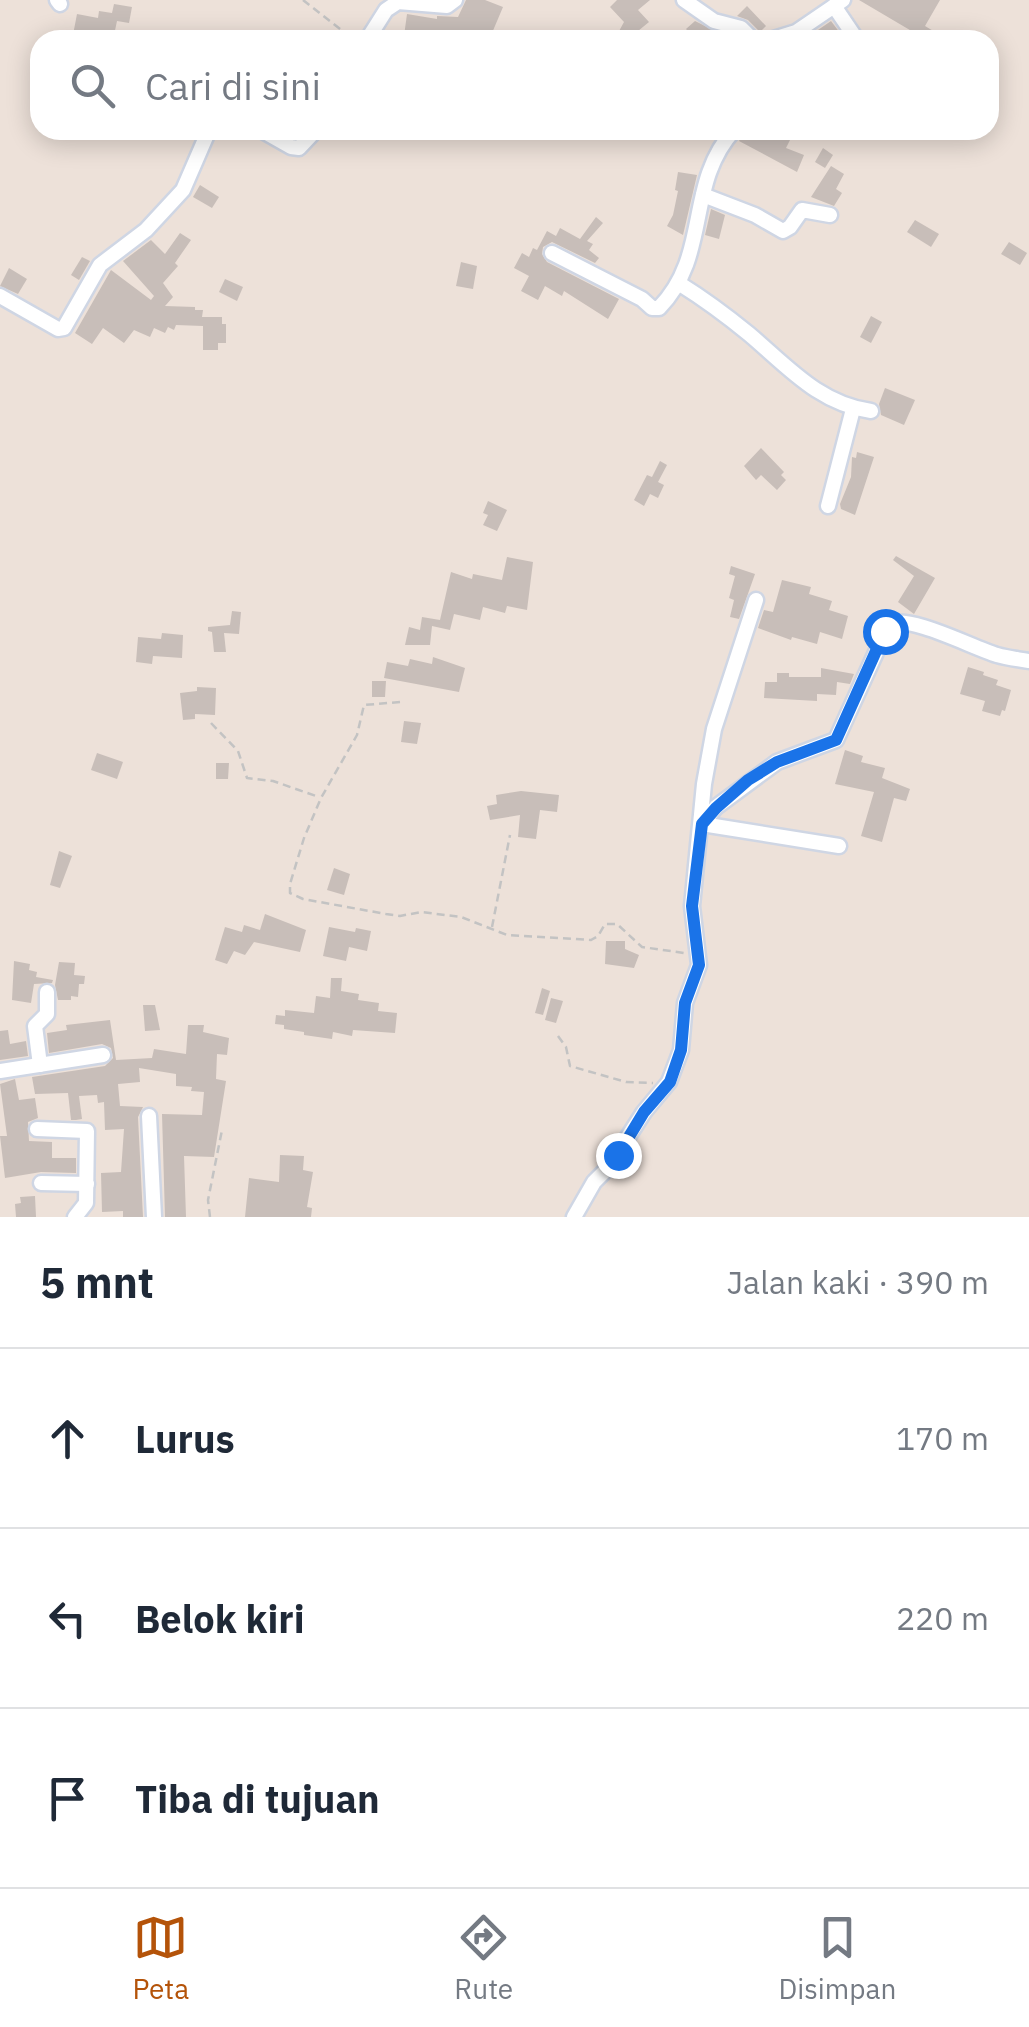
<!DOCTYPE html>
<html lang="id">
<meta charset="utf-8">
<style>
body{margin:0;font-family:"IBM Plex Sans",sans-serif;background:#f2f2f3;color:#1f2937}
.stop{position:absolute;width:30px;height:30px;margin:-22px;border:8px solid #1a73e8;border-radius:50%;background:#fff}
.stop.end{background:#1a73e8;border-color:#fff;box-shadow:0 2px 10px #0008}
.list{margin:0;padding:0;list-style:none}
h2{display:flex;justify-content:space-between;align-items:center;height:130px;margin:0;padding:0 40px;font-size:42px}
h2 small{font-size:32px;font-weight:400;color:#747a83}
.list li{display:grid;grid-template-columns:65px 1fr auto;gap:30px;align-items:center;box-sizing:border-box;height:180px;padding:0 40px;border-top:2px solid #e0e1e3}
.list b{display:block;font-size:38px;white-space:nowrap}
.list em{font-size:32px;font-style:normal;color:#747a83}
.icon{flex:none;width:55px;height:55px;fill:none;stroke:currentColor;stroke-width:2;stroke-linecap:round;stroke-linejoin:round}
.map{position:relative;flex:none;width:1029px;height:1217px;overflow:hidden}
.search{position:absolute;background:#fff;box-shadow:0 5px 25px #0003;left:30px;right:30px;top:30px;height:110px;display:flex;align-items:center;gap:25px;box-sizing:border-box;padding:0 35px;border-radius:30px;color:#747a83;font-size:38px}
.sheet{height:670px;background:#fff}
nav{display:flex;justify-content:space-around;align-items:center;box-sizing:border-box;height:140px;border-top:2px solid #e0e1e3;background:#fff;font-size:28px;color:#747a83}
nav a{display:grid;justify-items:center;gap:5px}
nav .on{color:#b45309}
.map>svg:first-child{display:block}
</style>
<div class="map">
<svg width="1029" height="1217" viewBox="0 0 1029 1217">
<rect width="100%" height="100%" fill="#ede1d9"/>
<!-- building -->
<g fill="#c8beb9">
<path d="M466 0H485L503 7 492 33 486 31 483 40 449 37V40H426L404 36 407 14 437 19V16L458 17Z"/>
<path d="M617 0H650L638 10 649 22 627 40 618 33 624 22 610 7Z"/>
<path d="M859 0H940L925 26 935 32 930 40H918L920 36Z"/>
<path d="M114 4 132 7 129 23 117 21 113 40H72L77 14 98 18 99 11 112 13Z"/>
<path d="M747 6 766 26 760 32 748 20 737 16Z"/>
<path d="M695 21 721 34 727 40H696L686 29Z"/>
<path d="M831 21 840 33 832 40H826L818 30Z"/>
<path d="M745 130H770L790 140 786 148 804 155 797 172 739 141Z"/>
<path d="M823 148 833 155 825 168 815 162Z"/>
<path d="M831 166 844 174 836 189 842 193 834 206 811 197Z"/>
<path d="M678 172 697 175 683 235 667 226 673 215 678 191 675 190Z"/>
<path d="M200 185 219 197 212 208 193 197Z"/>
<path d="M711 209 725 215 719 239 705 235Z"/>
<path d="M596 217 603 223 587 241 593 244 589 250 599 258 595 263 552 242 543 247 542 254 547 262 619 299 608 319 564 291 562 296 545 286 538 300 521 291 529 276 514 268 522 253 529 257 533 248 537 250 547 231 556 236 560 228 580 239Z"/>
<path d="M915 220 939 234 931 247 907 232Z"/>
<path d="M180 233 191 240 175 263 178 266 163 283 173 297 165 306 195 307V310H203L202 317H222V324H226V343H218V350H203V326L176 325 174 330 168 327 165 333 154 328 150 337 134 330 124 343 103 328 92 344 75 333 111 270 151 300 154 296 123 261 151 240 165 254Z"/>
<path d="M1009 242 1027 253 1020 265 1001 254Z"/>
<path d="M82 257 90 261 79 280 71 275Z"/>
<path d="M461 262 477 266 473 289 456 286Z"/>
<path d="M9 268 27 279 18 294 0 286Z"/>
<path d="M225 279 243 287 237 301 219 292Z"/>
<path d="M871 316 882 322 871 343 860 337Z"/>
<path d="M885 388 915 400 904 425 881 415 879 404Z"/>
<path d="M761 448 784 472 781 475 786 480 777 490 761 475 756 480 744 466Z"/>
<path d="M857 452 874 457 855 515 841 509 840 504 851 477 852 457 856 458Z"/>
<path d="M660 461 667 465 658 482 664 485 658 498 650 494 644 506 634 500 647 475 652 477Z"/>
<path d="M488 501 507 510 497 531 483 525 488 515 483 513Z"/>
<path d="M896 556 935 578 914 614 898 602 914 576 893 560Z"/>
<path d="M507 557 533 562 527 610 507 606 505 613 483 607 480 620 454 614 450 630 432 626 430 645H405L409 627 420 630 422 617 440 620 451 572 472 579 473 574 502 580Z"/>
<path d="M731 566 755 574 739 619 730 617 734 600 729 598 735 576 729 574Z"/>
<path d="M782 580 811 587 809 594 832 601 829 610 848 616 842 639 820 632 817 644 792 637 791 640 758 628 764 610 773 612Z"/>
<path d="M232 611 241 612 239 634 224 633 226 652H214L212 632 208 631V627L230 625Z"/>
<path d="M162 633 183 635 182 658 153 656 152 664 136 662 138 637 161 639Z"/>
<path d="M433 657 465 668 459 692 384 678 387 662 408 666 410 659 432 664Z"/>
<path d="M968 667 984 672 983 675 998 680 996 685 1011 690 1005 711 1002 710 1000 716 982 711 985 701 960 694Z"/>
<path d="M821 668 854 674 850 684 837 682 836 695 817 694V701L764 698 765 682H777V673H789V677H821Z"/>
<path d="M372 681H386L385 697H372Z"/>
<path d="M197 687 216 688 215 715 195 714V719L183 720 180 693 197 691Z"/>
<path d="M404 721 421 723 417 744 401 742Z"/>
<path d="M845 750 863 756 861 762 885 768 882 778 910 789 906 801 894 798 882 842 861 836 874 792 835 784Z"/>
<path d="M97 753 123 762 117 779 91 770Z"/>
<path d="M216 763H229L228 779H216Z"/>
<path d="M521 791 559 795 557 812 540 810 536 839 518 837 520 815 490 820 487 806 497 804 496 795Z"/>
<path d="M59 851 72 856 60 888 50 885Z"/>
<path d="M334 868 350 874 344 895 327 890Z"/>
<path d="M265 914 306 930 300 952 254 942 245 955 234 951 227 964 215 960 225 927 242 932 244 925 260 930Z"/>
<path d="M329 927 355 932 356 928 371 931 367 951 349 947 346 961 323 956Z"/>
<path d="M606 941H625V949L639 955 634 968 605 964Z"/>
<path d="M14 961 30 964 29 970 37 972 36 977 53 980 52 983 34 984 31 1003 12 1000Z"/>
<path d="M59 962 75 963 74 975 85 976 84 984H79L78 997 71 996V1000H58L55 985Z"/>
<path d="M331 978H342L341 991 359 994 358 1000 379 1003 378 1011 397 1013 395 1033 353 1030 352 1036 333 1032 332 1039 304 1035V1032L284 1029V1025L275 1024 276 1015 285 1016V1010L314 1013 316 996 330 998Z"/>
<path d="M542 988 550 991 543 1015 535 1013Z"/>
<path d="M551 998 563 1001 556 1023 545 1020Z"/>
<path d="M143 1005H155L160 1030 145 1031Z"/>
<path d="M110 1020 116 1060 152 1058 154 1049 186 1054 188 1025H204L203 1032 229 1038 227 1055 217 1054 216 1079 226 1081 214 1157 184 1156 186 1217H165L162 1114 202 1115 204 1092 191 1091 192 1087 176 1086V1074L139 1068 140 1082 118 1084 120 1106 143 1107 138 1117 143 1217H123V1211L102 1212 101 1173 121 1172 124 1129 105 1130 104 1102 98 1103 97 1095 79 1096 82 1119 76 1120H71L68 1093 35 1094 32 1077 105 1066 113 1058 111 1048 102 1044 49 1053 47 1033 67 1030 66 1025Z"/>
<path d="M8 1030 10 1044 26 1041 28 1056 0 1060V1031Z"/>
<path d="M15 1079 19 1100 35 1098 38 1118 28 1122 29 1141 52 1142V1158H76V1173L41 1172 5 1178 0 1136H7L0 1084Z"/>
<path d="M280 1155 304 1156 303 1170 313 1172 307 1207 312 1208 311 1217H245L249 1178 279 1182Z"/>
<path d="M35 1196 36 1217H16L15 1204 21 1203 20 1197Z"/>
</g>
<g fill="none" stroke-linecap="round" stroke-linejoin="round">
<defs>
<g id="minor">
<path d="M57 0 60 4"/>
<path d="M684 0 714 21 741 28 753 40"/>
<path d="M834 6 857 40"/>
<path d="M367 40 386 10 398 2 447 6 455 0"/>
<path d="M770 40 796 32 843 0"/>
<path d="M261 130 291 147 299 148 316 130"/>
<path d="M703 195 755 215 783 231 790 227 802 210 830 215"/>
<path d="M552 253 642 299 652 308H659C711 255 685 184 734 130"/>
<path d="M680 284C704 299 727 316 749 334 787 366 819 404 871 411"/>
<path d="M0 296 58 329 64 328 100 265 146 230 183 190 209 130"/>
<path d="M828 506 853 409"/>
<path d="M839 846 702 824 716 807 777 762 836 740 889 624C911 615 971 647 997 655 1007 658 1018 659 1029 661"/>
<path d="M40 1065 35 1026 47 1014V992"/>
<path d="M0 1071 103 1055"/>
<path d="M149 1116 154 1217"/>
<path d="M37 1129 87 1131 86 1203 75 1217"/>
<path d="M41 1183 87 1184"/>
<path d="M574 1217 594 1182 608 1168 644 1112 669 1082 681 1050 685 1003 699 965 692 906 704 784 714 729 756 600"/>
</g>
</defs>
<!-- minor casing -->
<use href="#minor" stroke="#cfd6e4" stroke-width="19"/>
<!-- path -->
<g stroke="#c3c3c3" stroke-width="2.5" stroke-dasharray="8 5" stroke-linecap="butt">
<path d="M303 0 353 39"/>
<path d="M400 702 364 705 357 735 321 798 304 838 290 884V893L303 899 386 914 400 916 421 912 461 917 507 935 591 940 598 936 605 924H617L642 947 684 953"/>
<path d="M211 723 238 751 247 778 273 781 319 797"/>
<path d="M492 927 510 835"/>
<path d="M558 1036 566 1047 570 1066 626 1082 653 1083"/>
<path d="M210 1217 208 1200 222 1130"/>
</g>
<!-- minor -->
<use href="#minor" stroke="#fff" stroke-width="14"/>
</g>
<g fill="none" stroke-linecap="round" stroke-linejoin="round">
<!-- route -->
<path stroke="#1a73e8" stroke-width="12" d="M618 1155 644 1112 670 1082 681 1050 685 1003 699 965 692 906 702 824 716 808 748 780 777 762 836 740 885 631"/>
</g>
</svg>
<div class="stop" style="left:885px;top:631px"></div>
<div class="stop end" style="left:618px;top:1155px"></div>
<div class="search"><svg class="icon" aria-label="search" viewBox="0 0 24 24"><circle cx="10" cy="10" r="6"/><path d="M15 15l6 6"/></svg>Cari di sini</div>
</div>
<section class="sheet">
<h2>5 mnt<small>Jalan kaki · 390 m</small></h2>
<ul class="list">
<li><svg class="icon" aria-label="ahead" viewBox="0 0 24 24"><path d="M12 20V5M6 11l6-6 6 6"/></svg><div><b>Lurus</b></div><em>170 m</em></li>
<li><svg class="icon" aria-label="left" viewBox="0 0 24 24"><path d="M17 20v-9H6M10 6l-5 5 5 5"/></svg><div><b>Belok kiri</b></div><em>220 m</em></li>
<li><svg class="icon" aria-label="arrive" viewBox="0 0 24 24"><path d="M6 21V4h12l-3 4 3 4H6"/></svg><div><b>Tiba di tujuan</b></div></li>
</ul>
</section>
<nav>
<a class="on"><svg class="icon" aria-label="map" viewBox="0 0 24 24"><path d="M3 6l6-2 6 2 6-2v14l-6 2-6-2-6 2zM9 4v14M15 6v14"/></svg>Peta</a>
<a><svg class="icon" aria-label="directions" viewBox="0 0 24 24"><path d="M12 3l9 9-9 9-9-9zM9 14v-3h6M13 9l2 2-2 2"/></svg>Rute</a>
<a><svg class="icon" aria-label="saved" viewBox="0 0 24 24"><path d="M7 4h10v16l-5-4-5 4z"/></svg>Disimpan</a>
</nav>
